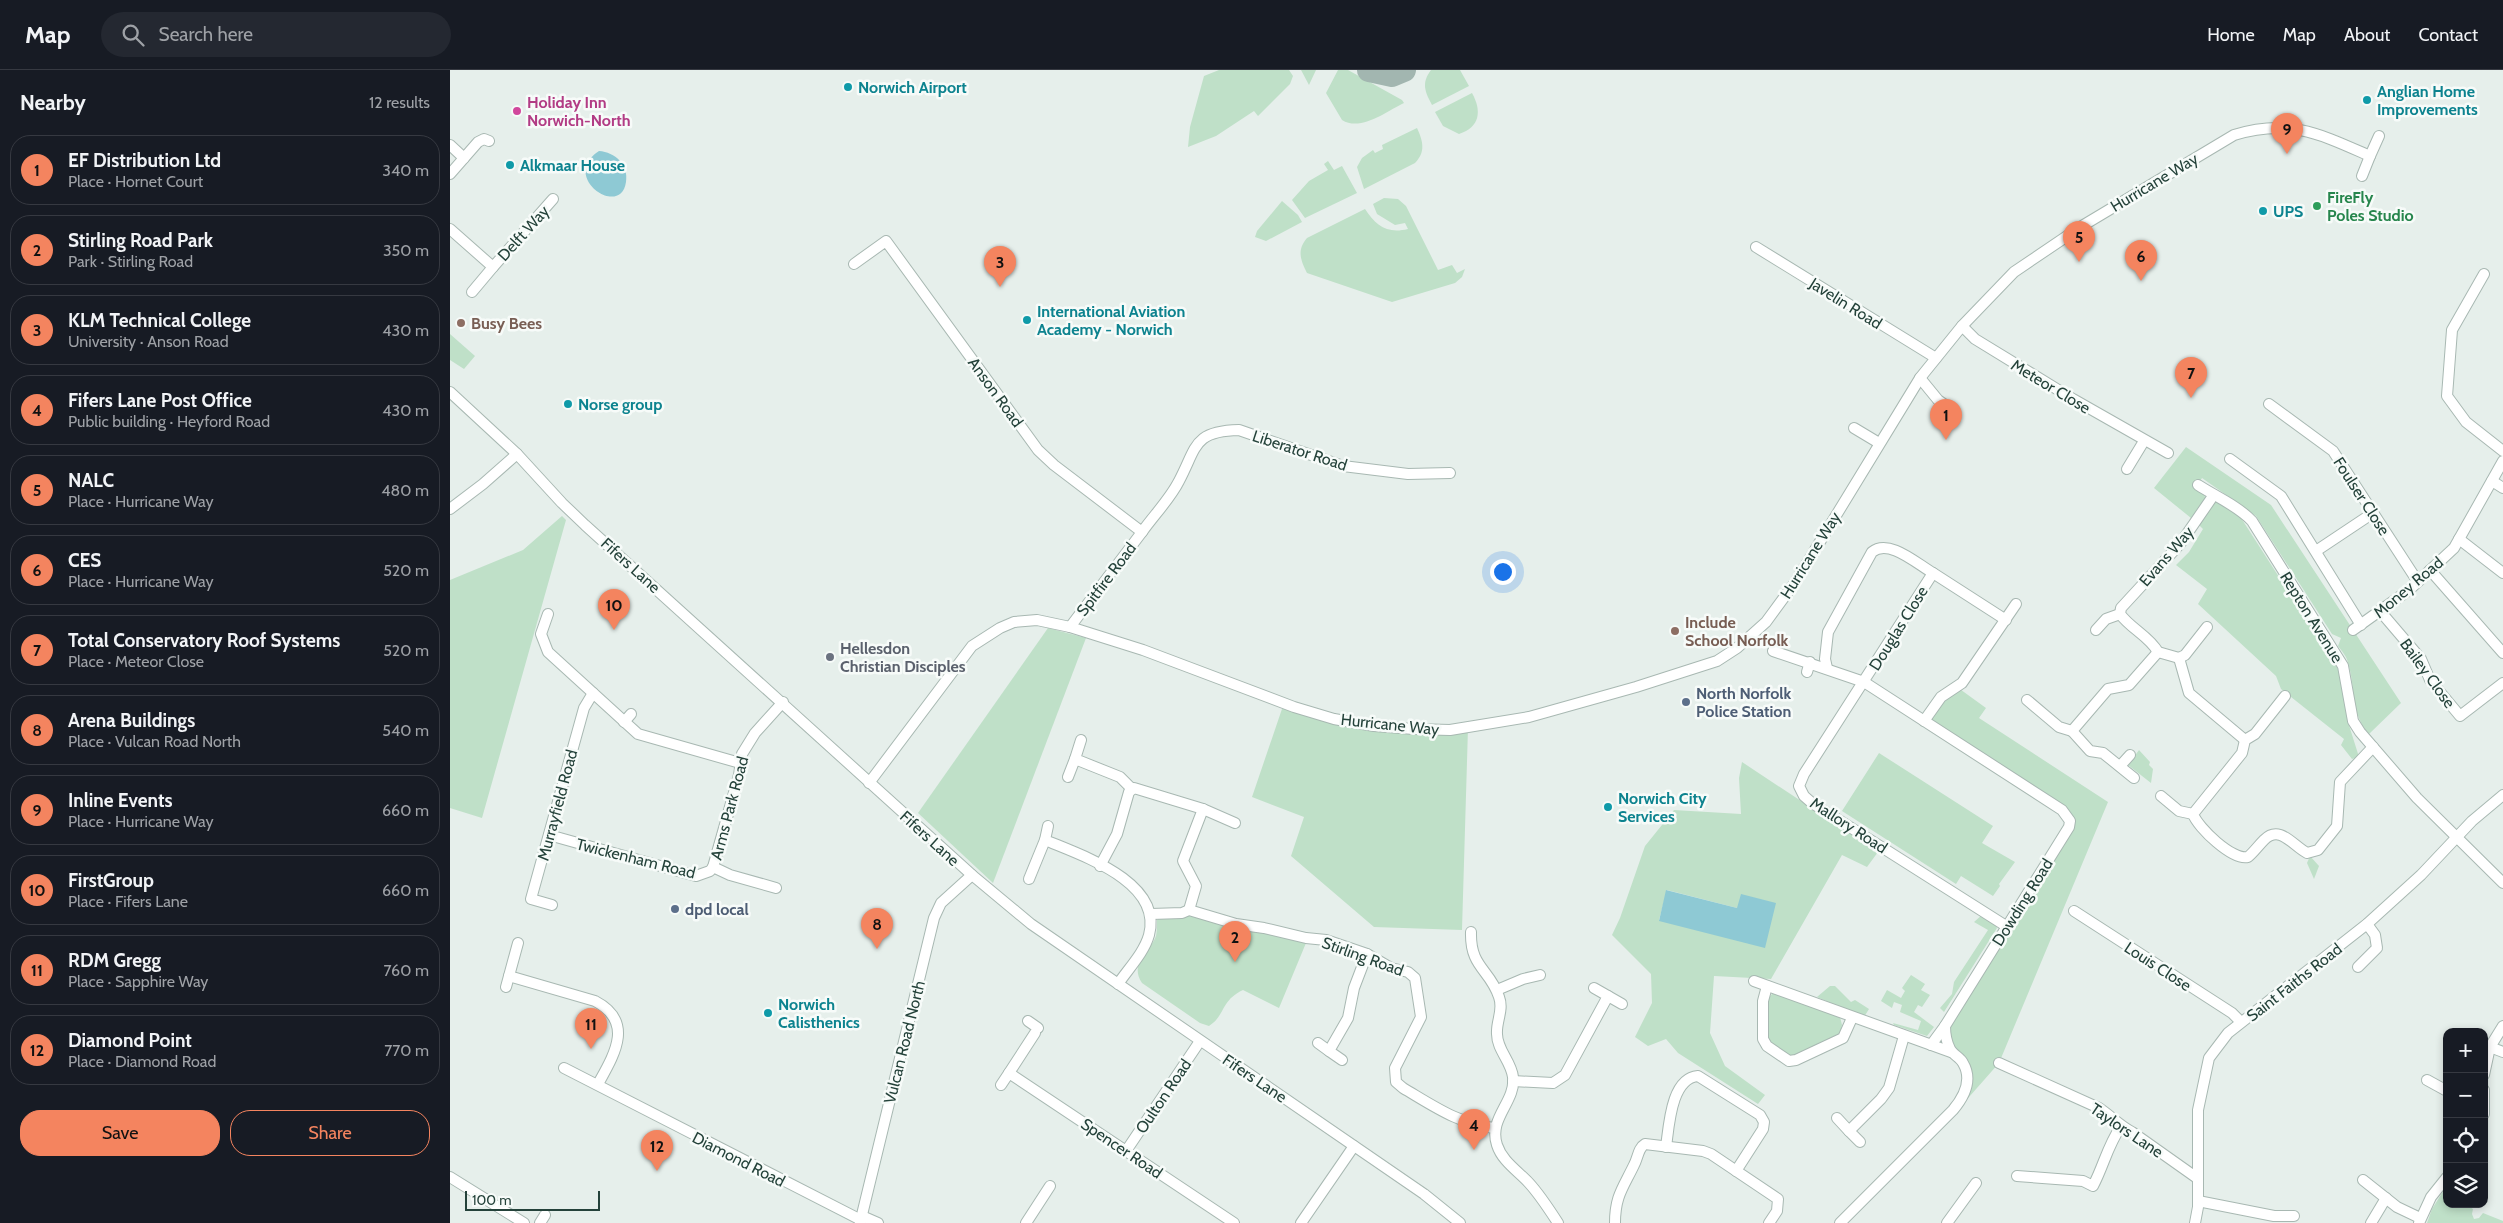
<!DOCTYPE html>
<meta charset="utf-8">
<style>
body{margin:0;font-family:Cabin,sans-serif;background:#242831;color:#f1f3f6}
.controls{position:absolute;right:15px;bottom:15px;display:grid;overflow:hidden;border-radius:10px;box-shadow:0 2px 8px #0003}
.controls button{width:45px;height:45px;display:grid;place-items:center;padding:0;border:0;border-bottom:1px solid #363941;background:#171b24;color:#f1f3f6;font:25px sans-serif}
.scale{position:absolute;left:15px;bottom:12px;width:135px;box-sizing:border-box;padding-left:5px;border:2px solid #24423a;border-top:0;font-size:14px;line-height:18px;white-space:nowrap;color:#24423a;-webkit-text-stroke:4px #f7fbf9;paint-order:stroke}
.you{position:absolute;left:1052px;top:501px;width:18px;height:18px;margin:-12px;border:4px solid #fff;border-radius:50%;background:#1a73e8;box-shadow:0 0 0 8px #1a73e833}
.badge{display:grid;place-items:center;width:32px;height:32px;border-radius:50%;background:#f4845f;color:#111;font-size:16px;font-weight:700}
.pin{position:absolute;translate:-50% -41px;filter:drop-shadow(0 1px 2px #0008)}
.pin::after{content:'';position:absolute;top:26px;width:18px;height:15px;background:inherit;clip-path:polygon(0 0,100% 0,50% 100%)}
.list{margin:0;padding:0;list-style:none}
h2{display:flex;justify-content:space-between;align-items:center;height:65px;margin:0;padding:0 20px;font-size:21px}
h2 small{font-size:16px;font-weight:400;color:#9ea1a6}
.list li{display:grid;grid-template-columns:32px 1fr auto;gap:15px;align-items:center;box-sizing:border-box;height:70px;margin:0 10px 10px;padding:0 10px;border:1px solid #363941;border-radius:20px}
.list b{display:block;font-size:19px;white-space:nowrap}
.list p{margin:0;font-size:16px;white-space:nowrap;color:#9ea1a6}
.list em{font-size:16px;font-style:normal;color:#9ea1a6}
.actions{display:flex;gap:10px;padding:15px 20px}
.actions a{flex:1;padding:11px 0;border:1px solid #f4845f;border-radius:20px;text-align:center;font-size:18px;color:#f4845f}
.actions .main{background:#f4845f;color:#111}
.icon{flex:none;width:28px;height:28px;fill:none;stroke:currentColor;stroke-width:2;stroke-linecap:round;stroke-linejoin:round}
.map{position:relative;flex:none;width:2053px;height:1153px;overflow:hidden}
header{display:flex;align-items:center;gap:30px;box-sizing:border-box;height:70px;padding:0 25px;background:#171b24;border-bottom:1px solid #363941}
header strong{font-size:24px}
nav{display:flex;gap:28px;margin-inline-start:auto;font-size:18px}
.search{width:350px;height:45px;background:#242831;display:flex;align-items:center;gap:12px;box-sizing:border-box;padding:0 18px;border-radius:28px;color:#9ea1a6;font-size:19px}
main{display:flex}
aside{flex:1;background:#171b24}
.map>svg:first-child{display:block}
</style>
<header>
<strong>Map</strong>
<div class="search"><svg class="icon" aria-label="search" viewBox="0 0 24 24"><circle cx="10" cy="10" r="6"/><path d="M15 15l6 6"/></svg>Search here</div>
<nav><a>Home</a><a>Map</a><a>About</a><a>Contact</a></nav>
</header>
<main>
<aside>
<h2>Nearby<small>12 results</small></h2>
<ul class="list">
<li><span class="badge">1</span><div><b>EF Distribution Ltd</b><p>Place · Hornet Court</p></div><em>340 m</em></li>
<li><span class="badge">2</span><div><b>Stirling Road Park</b><p>Park · Stirling Road</p></div><em>350 m</em></li>
<li><span class="badge">3</span><div><b>KLM Technical College</b><p>University · Anson Road</p></div><em>430 m</em></li>
<li><span class="badge">4</span><div><b>Fifers Lane Post Office</b><p>Public building · Heyford Road</p></div><em>430 m</em></li>
<li><span class="badge">5</span><div><b>NALC</b><p>Place · Hurricane Way</p></div><em>480 m</em></li>
<li><span class="badge">6</span><div><b>CES</b><p>Place · Hurricane Way</p></div><em>520 m</em></li>
<li><span class="badge">7</span><div><b>Total Conservatory Roof Systems</b><p>Place · Meteor Close</p></div><em>520 m</em></li>
<li><span class="badge">8</span><div><b>Arena Buildings</b><p>Place · Vulcan Road North</p></div><em>540 m</em></li>
<li><span class="badge">9</span><div><b>Inline Events</b><p>Place · Hurricane Way</p></div><em>660 m</em></li>
<li><span class="badge">10</span><div><b>FirstGroup</b><p>Place · Fifers Lane</p></div><em>660 m</em></li>
<li><span class="badge">11</span><div><b>RDM Gregg</b><p>Place · Sapphire Way</p></div><em>760 m</em></li>
<li><span class="badge">12</span><div><b>Diamond Point</b><p>Place · Diamond Road</p></div><em>770 m</em></li>
</ul>
<div class="actions"><a class="main">Save</a><a>Share</a></div>
</aside>
<div class="map">
<svg width="2053" height="1153" viewBox="0 0 2053 1153">
<rect width="100%" height="100%" fill="#e6efeb"/>
<!-- green -->
<g fill="#bfe0c8" fill-rule="evenodd">
<path d="M769 0H839L843 6 840 14 808 46 804 41 766 66 738 77 740 57 754 6Z"/>
<path d="M851 0H866L859 15Z"/>
<path d="M888 0H898L952 30 954 33C937 41 911 62 892 50L876 23Z"/>
<path d="M981 0H1010L1019 16 982 35C975 22 971 13 981 0Z"/>
<path d="M1022 23C1032 41 1030 57 1009 64L993 56 985 42Z"/>
<path d="M967 58C973 71 976 82 965 93L914 119 907 97 912 88 923 80 925 83 933 79 932 75Z"/>
<path d="M878 91 884 100 892 96 907 123 855 148 842 130 859 111 878 100 874 94Z"/>
<path d="M934 128 948 129 956 136 988 200 1002 195 1007 203 1015 199 1012 207 1005 213 942 232 857 203C850 189 847 180 857 168L915 139C926 156 937 164 958 159L955 153 945 155 927 144 923 134Z"/>
<path d="M832 131 848 145 852 152 816 171 805 167 807 161Z"/>
<path d="M0 264 25 286 14 299 0 290Z"/>
<path d="M1736 377 1821 435 1951 633 1919 664C1900 643 1906 618 1898 593 1897 587 1892 581 1888 576L1891 568 1882 564 1806 446 1752 408 1748 415 1754 421 1755 428 1741 448 1704 418Z"/>
<path d="M1768 429 1783 438 1793 451 1890 602 1898 652 1909 687 1902 689 1891 675 1894 669 1831 619 1826 606 1748 534 1757 519 1726 495 1739 482 1753 459 1747 453 1761 431Z"/>
<path d="M112 446 116 450 32 748 0 738V510L73 480Z"/>
<path d="M598 558 636 568 543 813 468 743Z"/>
<path d="M1507 617 1536 638 1529 648 1658 732 1549 993 1512 1035 1517 1012 1495 956 1620 751 1474 651Z"/>
<path d="M834 633 884 649 1018 658 1012 860 924 857 841 786 854 747 802 727Z"/>
<path d="M1689 680 1700 692 1699 695 1703 699 1701 713 1678 695Z"/>
<path d="M1429 683 1543 756 1532 773 1565 792 1549 814 1550 816 1543 826 1511 806 1506 814 1392 741Z"/>
<path d="M1292 692 1428 782 1417 797 1392 785 1321 909 1264 906 1260 963 1275 996 1315 1025 1308 1034 1228 983 1216 969 1198 976 1185 967 1202 933 1201 904 1162 865 1170 848 1195 776 1224 740 1291 744 1289 708ZM1217 820 1287 838 1209 850Z"/>
<path d="M1860 786 1869 796 1864 809 1857 793Z"/>
<path d="M1532 845 1543 850 1547 858 1494 942 1490 938 1502 924 1504 912 1538 860 1524 852Z"/>
<path d="M712 846H739L856 873 829 938 793 920C770 931 776 945 759 956L750 953 692 913C679 893 699 884 706 866 707 862 707 855 707 850Z"/>
<path d="M1461 905 1475 914 1471 920 1480 925 1472 937 1468 935 1464 942 1484 957 1477 966 1444 955 1443 953 1468 960 1471 951 1450 942 1452 935 1444 932 1442 938 1431 931 1437 920 1451 928 1455 921 1452 918Z"/>
<path d="M1380 916H1385L1401 932 1405 930 1419 939 1414 947 1367 927Z"/>
<path d="M1328 923 1390 947 1392 955 1390 965 1342 987 1320 974 1314 966V933L1322 924Z"/>
<path d="M1994 1120 1997 1122V1134H2015L2023 1139 2022 1144 2024 1149 2029 1148 2033 1143 2053 1151V1153H1977L1982 1139Z"/>
</g>
<!-- water -->
<g fill="#8ec9d4">
<path d="M149 81C165 82 179 95 176 112 171 149 109 107 149 81Z"/>
<path d="M1216 820 1287 838 1291 824 1326 833 1315 878 1209 851Z"/>
</g>
<g fill="none" stroke-linecap="round" stroke-linejoin="round">
<!-- taxiway -->
<path stroke="#a2b6b0" stroke-width="24" d="M919 0 942 5 954 0"/>
<defs>
<g id="minor">
<path d="M0 75 14 88"/>
<path d="M0 104 28 72 34 69 39 71"/>
<path d="M1912 106 1920 86"/>
<path d="M0 159 43 197 103 129"/>
<path d="M1306 177 1486 288"/>
<path d="M404 194 436 171 588 380 604 395 692 462C704 445 720 429 729 411 747 377 743 361 789 360L893 396 958 404 1000 403"/>
<path d="M2034 204 2002 260 1997 326 2016 352 2053 381"/>
<path d="M22 222 43 197"/>
<path d="M1512 256 1525 269 1623 329 1718 383"/>
<path d="M1470 308 1488 330 1498 337"/>
<path d="M0 322 67 384 112 433 135 455 522 805 581 854 974 1124 1010 1153"/>
<path d="M1819 334 1883 381 1968 512"/>
<path d="M1404 358 1429 373"/>
<path d="M1780 389 1831 426 1911 555"/>
<path d="M1677 399 1694 371"/>
<path d="M2042 411 2053 418"/>
<path d="M1748 415C1765 426 1788 436 1802 451L1893 596 1903 651 1910 662 1967 728 2053 813"/>
<path d="M0 439 33 414 67 384"/>
<path d="M2009 469 2053 503"/>
<path d="M1866 481 1923 443"/>
<path d="M1980 500 2053 583"/>
<path d="M1483 503 1556 550"/>
<path d="M1930 541 1971 589 1980 610 2010 646 2053 613"/>
<path d="M98 544 91 564 98 582 188 664 290 693"/>
<path d="M620 557 692 462"/>
<path d="M1646 560 1656 549 1670 544"/>
<path d="M1903 560 1959 520 2004 478 2053 391"/>
<path d="M1323 581 1414 612 1612 740 1620 751 1619 757 1495 956C1495 964 1496 971 1500 979 1503 985 1510 987 1513 993 1523 1010 1514 1027 1503 1040L1390 1153"/>
<path d="M1708 582C1699 566 1681 559 1670 544L1671 538 1730 474 1763 426"/>
<path d="M1729 588 1739 623 1795 670"/>
<path d="M1729 588 1735 585 1757 557"/>
<path d="M1377 598 1375 589 1378 562 1422 482C1439 468 1467 494 1483 503L1354 704 1349 716 1354 726 1362 733 1556 856"/>
<path d="M1357 602 1360 592"/>
<path d="M1835 626 1805 664 1795 670 1792 683 1743 744C1748 758 1783 791 1798 787 1804 782 1808 776 1814 770 1830 754 1843 776 1857 783L1868 780 1887 756 1890 712 1923 677"/>
<path d="M1577 630 1609 657 1622 661"/>
<path d="M1474 651 1491 627 1512 613 1566 534"/>
<path d="M174 652 181 644"/>
<path d="M631 670 625 689 670 707 682 719"/>
<path d="M1670 696 1680 685"/>
<path d="M618 707 625 689"/>
<path d="M1684 708 1653 683 1640 681 1622 661 1658 619 1679 615 1708 582 1729 588"/>
<path d="M419 713 522 576 550 558 564 552 587 550 620 557 693 580 844 637 884 649 924 656 964 659 1000 660 1079 647 1186 617 1267 591 1287 578 1316 552 1346 511 1470 308 1512 256 1564 202 1632 156 1784 65C1839 48 1870 64 1920 86L1929 66"/>
<path d="M1711 726 1729 741 1743 744"/>
<path d="M598 756 595 770C633 786 713 812 699 865 694 883 678 899 668 914"/>
<path d="M99 765 246 806 260 801 263 797 280 805 326 818"/>
<path d="M650 796 667 764 679 722 684 718 753 739 785 753"/>
<path d="M263 797 289 705 292 684 305 663 333 632"/>
<path d="M579 809 595 770"/>
<path d="M102 835 81 829 134 638 143 623"/>
<path d="M739 840 746 816 733 791 753 739"/>
<path d="M1624 841 1782 943 1791 952"/>
<path d="M701 844 732 843 739 840 786 854 814 858 856 868 876 870 917 884 941 898 958 902 965 908 971 947 945 998 946 1012 953 1018C982 1035 1010 1055 1045 1058"/>
<path d="M1021 862C1020 898 1040 899 1049 927 1054 940 1046 951 1047 964 1047 980 1061 991 1063 1007 1066 1032 1038 1048 1047 1075 1052 1091 1068 1101 1079 1113 1090 1125 1099 1139 1108 1153"/>
<path d="M68 873 59 906 145 931C185 952 164 985 148 1014"/>
<path d="M1908 897 1927 878 1925 865 1917 854"/>
<path d="M1304 911 1501 982"/>
<path d="M1317 916 1313 931V969L1317 976 1339 991 1346 990 1393 968 1402 948"/>
<path d="M56 917 59 906"/>
<path d="M1047 920 1073 909 1090 905"/>
<path d="M1158 926 1172 934"/>
<path d="M578 951 588 958"/>
<path d="M868 973 879 981"/>
<path d="M1481 975 1495 956"/>
<path d="M2040 977 2053 982"/>
<path d="M892 990 879 981 898 948 904 918 917 884"/>
<path d="M1549 993 1649 1038C1661 1046 1670 1056 1682 1062L1747 1108"/>
<path d="M114 998 411 1150"/>
<path d="M559 1003 585 963"/>
<path d="M2034 1005 2040 977 2053 956"/>
<path d="M1977 1010 1997 1021"/>
<path d="M1063 1011 1103 1013 1115 1005 1158 926 1144 918"/>
<path d="M551 1015 559 1003 784 1153"/>
<path d="M2034 1020V1044"/>
<path d="M1387 1048 1399 1061"/>
<path d="M1410 1072 1399 1061 1431 1029 1439 1018 1454 966"/>
<path d="M1216 1077C1219 1056 1221 1008 1248 1006L1310 1045 1314 1052 1313 1059 1286 1101"/>
<path d="M676 1081 750 971"/>
<path d="M1567 1106 1633 1111 1643 1116C1654 1095 1657 1077 1671 1056"/>
<path d="M0 1107 74 1153"/>
<path d="M1913 1110 1947 1137 1970 1148"/>
<path d="M1748 1131 1824 1146H1844"/>
<path d="M412 1146 428 1153"/>
<path d="M90 1153 95 1145"/>
<path d="M410 1153 484 848 491 833 522 805"/>
<path d="M576 1153 600 1116"/>
<path d="M851 1153 904 1076"/>
<path d="M1165 1153C1165 1126 1173 1118 1184 1095 1188 1088 1188 1078 1195 1074L1253 1081 1261 1084 1328 1129 1327 1141 1319 1153"/>
<path d="M1497 1153 1526 1113"/>
<path d="M1745 1153 1748 1137V1040L1759 988 1778 963 1917 854 1971 805 2022 751 2053 725"/>
<path d="M1921 1153 1936 1128"/>
<path d="M1969 1153 1981 1127 1997 1107"/>
</g>
</defs>
<!-- minor casing -->
<use href="#minor" stroke="#a8b8b2" stroke-width="12"/>
<!-- minor -->
<use href="#minor" stroke="#fff" stroke-width="10"/>
</g>
<!-- markers -->
<g fill="#0f9aa8" stroke="#f7fbf9" stroke-width="2">
<circle cx="398" cy="17" r="5"/>
<circle cx="1917" cy="30" r="5"/>
<circle cx="60" cy="95" r="5"/>
<circle cx="1813" cy="141" r="5"/>
<circle cx="577" cy="250" r="5"/>
<circle cx="118" cy="334" r="5"/>
<circle cx="1158" cy="737" r="5"/>
<circle cx="318" cy="943" r="5"/>
</g>
<circle fill="#d1479c" stroke="#f7fbf9" stroke-width="2" cx="67" cy="41" r="5"/>
<circle fill="#2e9e5b" stroke="#f7fbf9" stroke-width="2" cx="1867" cy="136" r="5"/>
<g fill="#8d6e63" stroke="#f7fbf9" stroke-width="2">
<circle cx="11" cy="253" r="5"/>
<circle cx="1225" cy="561" r="5"/>
</g>
<circle fill="#6b7280" stroke="#f7fbf9" stroke-width="2" cx="380" cy="587" r="5"/>
<g fill="#5c6f8a" stroke="#f7fbf9" stroke-width="2">
<circle cx="1236" cy="632" r="5"/>
<circle cx="225" cy="839" r="5"/>
</g>
<g text-anchor="middle" stroke-width="5" stroke-linejoin="round" paint-order="stroke">
<!-- culture labels -->
<g font-size="16" font-weight="bold" fill="#0d838f" stroke="#f7fbf9" text-anchor="start">
<text x="408" y="23">Norwich Airport</text>
<text x="1927" y="27">Anglian Home<tspan x="1927" dy="18">Improvements</tspan></text>
<text x="70" y="101">Alkmaar House</text>
<text x="1823" y="147">UPS</text>
<text x="587" y="247">International Aviation<tspan x="587" dy="18">Academy - Norwich</tspan></text>
<text x="128" y="340">Norse group</text>
<text x="1168" y="734">Norwich City<tspan x="1168" dy="18">Services</tspan></text>
<text x="328" y="940">Norwich<tspan x="328" dy="18">Calisthenics</tspan></text>
</g>
<!-- hotel labels -->
<g font-size="16" font-weight="bold" fill="#b23c85" stroke="#f7fbf9" text-anchor="start">
<text x="77" y="38">Holiday Inn<tspan x="77" dy="18">Norwich-North</tspan></text>
</g>
<!-- street labels -->
<g font-size="16" fill="#24423a" stroke="#f7fbf9">
<text transform="translate(1704 112) rotate(-31)" y="6">Hurricane Way</text>
<text transform="translate(73 163) rotate(-48)" y="6">Delft Way</text>
<text transform="translate(1396 233) rotate(32)" y="6">Javelin Road</text>
<text transform="translate(1601 316) rotate(31)" y="6">Meteor Close</text>
<text transform="translate(546 322) rotate(54)" y="6">Anson Road</text>
<text transform="translate(850 380) rotate(18)" y="6">Liberator Road</text>
<text transform="translate(1912 426) rotate(57)" y="6">Foulser Close</text>
<text transform="translate(1360 485) rotate(-58)" y="6">Hurricane Way</text>
<text transform="translate(1716 486) rotate(-49)" y="6">Evans Way</text>
<text transform="translate(181 495) rotate(42)" y="6">Fifers Lane</text>
<text transform="translate(656 509) rotate(-53)" y="6">Spitfire Road</text>
<text transform="translate(1958 517) rotate(-40)" y="6">Money Road</text>
<text transform="translate(1862 547) rotate(58)" y="6">Repton Avenue</text>
<text transform="translate(1448 558) rotate(-58)" y="6">Douglas Close</text>
<text transform="translate(1978 603) rotate(54)" y="6">Bailey Close</text>
<text transform="translate(940 654) rotate(6)" y="6">Hurricane Way</text>
<text transform="translate(107 735) rotate(-75)" y="6">Murrayfield Road</text>
<text transform="translate(279 738) rotate(-75)" y="6">Arms Park Road</text>
<text transform="translate(1399 755) rotate(33)" y="6">Mallory Road</text>
<text transform="translate(480 768) rotate(42)" y="6">Fifers Lane</text>
<text transform="translate(186 788) rotate(14)" y="6">Twickenham Road</text>
<text transform="translate(1572 832) rotate(-58)" y="6">Dowding Road</text>
<text transform="translate(913 886) rotate(20)" y="6">Stirling Road</text>
<text transform="translate(1708 896) rotate(33)" y="6">Louis Close</text>
<text transform="translate(1844 912) rotate(-38)" y="6">Saint Faiths Road</text>
<text transform="translate(454 972) rotate(-76)" y="6">Vulcan Road North</text>
<text transform="translate(805 1008) rotate(34)" y="6">Fifers Lane</text>
<text transform="translate(713 1026) rotate(-56)" y="6">Oulton Road</text>
<text transform="translate(1677 1060) rotate(34)" y="6">Taylors Lane</text>
<text transform="translate(672 1078) rotate(34)" y="6">Spencer Road</text>
<text transform="translate(289 1089) rotate(27)" y="6">Diamond Road</text>
</g>
<!-- leisure labels -->
<g font-size="16" font-weight="bold" fill="#27864d" stroke="#f7fbf9" text-anchor="start">
<text x="1877" y="133">FireFly<tspan x="1877" dy="18">Poles Studio</tspan></text>
</g>
<!-- education labels -->
<g font-size="16" font-weight="bold" fill="#785e54" stroke="#f7fbf9" text-anchor="start">
<text x="21" y="259">Busy Bees</text>
<text x="1235" y="558">Include<tspan x="1235" dy="18">School Norfolk</tspan></text>
</g>
<!-- worship labels -->
<g font-size="16" font-weight="bold" fill="#5b616d" stroke="#f7fbf9" text-anchor="start">
<text x="390" y="584">Hellesdon<tspan x="390" dy="18">Christian Disciples</tspan></text>
</g>
<!-- service labels -->
<g font-size="16" font-weight="bold" fill="#4e5e75" stroke="#f7fbf9" text-anchor="start">
<text x="1246" y="629">North Norfolk<tspan x="1246" dy="18">Police Station</tspan></text>
<text x="235" y="845">dpd local</text>
</g>
</g>
</svg>
<div class="controls">
<button>+</button>
<button>−</button>
<button><svg class="icon" aria-label="locate" viewBox="0 0 24 24"><circle cx="12" cy="12" r="6"/><path d="M12 2v4M12 18v4M2 12h4M18 12h4"/></svg></button>
<button><svg class="icon" aria-label="layers" viewBox="0 0 24 24"><path d="M12 4l9 5-9 5-9-5zM3 14l9 5 9-5"/></svg></button>
</div>
<div class="scale">100 m</div>
<div class="you"></div>
<div class="pin badge" style="left:1496px;top:370px">1</div>
<div class="pin badge" style="left:785px;top:892px">2</div>
<div class="pin badge" style="left:550px;top:217px">3</div>
<div class="pin badge" style="left:1024px;top:1080px">4</div>
<div class="pin badge" style="left:1629px;top:192px">5</div>
<div class="pin badge" style="left:1691px;top:211px">6</div>
<div class="pin badge" style="left:1741px;top:328px">7</div>
<div class="pin badge" style="left:427px;top:879px">8</div>
<div class="pin badge" style="left:1837px;top:84px">9</div>
<div class="pin badge" style="left:164px;top:560px">10</div>
<div class="pin badge" style="left:141px;top:979px">11</div>
<div class="pin badge" style="left:207px;top:1101px">12</div>
</div>
</main>
